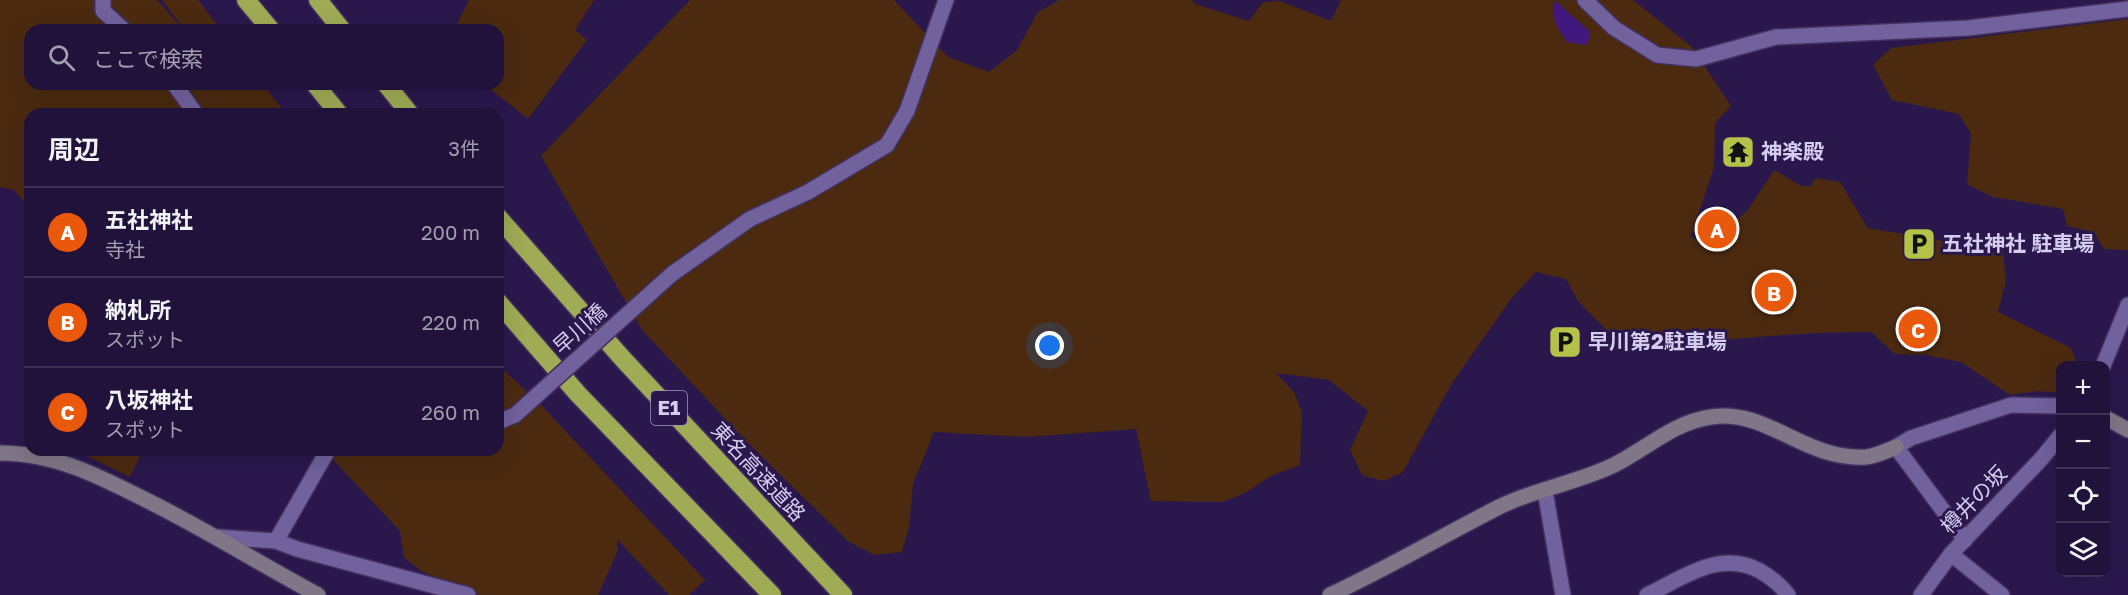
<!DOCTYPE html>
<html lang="ja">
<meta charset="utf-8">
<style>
body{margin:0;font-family:"Golos Text","Noto Sans JP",sans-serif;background:#281b42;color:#f1f3f6}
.controls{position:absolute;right:18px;bottom:18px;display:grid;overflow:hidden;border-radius:12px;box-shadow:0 6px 24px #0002}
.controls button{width:54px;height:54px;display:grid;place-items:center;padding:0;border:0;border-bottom:2px solid #3d3254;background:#20123a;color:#f1f3f6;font:30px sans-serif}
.you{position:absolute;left:1050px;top:346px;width:21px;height:21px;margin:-15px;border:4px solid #fff;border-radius:50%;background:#1a73e8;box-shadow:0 0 0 9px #1a73e833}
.badge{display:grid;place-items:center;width:39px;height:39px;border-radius:50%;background:#ea580c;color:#fff;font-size:20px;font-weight:700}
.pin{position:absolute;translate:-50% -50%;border:3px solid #fff;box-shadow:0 2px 6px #0006}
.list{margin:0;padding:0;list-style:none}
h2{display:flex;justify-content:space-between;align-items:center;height:78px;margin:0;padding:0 24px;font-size:26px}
h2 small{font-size:20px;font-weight:400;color:#a29eaf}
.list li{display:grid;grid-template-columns:39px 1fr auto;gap:18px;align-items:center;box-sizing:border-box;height:90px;padding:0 24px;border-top:2px solid #3d3254}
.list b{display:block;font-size:22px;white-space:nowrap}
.list p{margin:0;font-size:20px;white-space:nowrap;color:#a29eaf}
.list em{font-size:20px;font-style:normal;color:#a29eaf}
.icon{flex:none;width:33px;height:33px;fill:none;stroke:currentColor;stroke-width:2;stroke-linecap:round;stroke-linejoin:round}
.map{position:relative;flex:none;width:2128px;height:595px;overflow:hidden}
.search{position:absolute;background:#20123a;box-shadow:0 6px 24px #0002;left:24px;top:24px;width:480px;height:66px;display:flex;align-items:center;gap:15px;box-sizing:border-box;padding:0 21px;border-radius:18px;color:#a29eaf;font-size:22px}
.panel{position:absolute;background:#20123a;box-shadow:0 6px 24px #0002;left:24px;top:108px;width:480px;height:348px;border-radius:18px}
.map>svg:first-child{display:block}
</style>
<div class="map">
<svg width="2128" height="595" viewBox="0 0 2128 595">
<rect width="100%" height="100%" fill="#2a184d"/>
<!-- green -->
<g fill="#4b2a10">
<path d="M0 0H157L184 30H30V84H263L286 114H30V209L14 190 0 187Z"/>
<path d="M162 0H198L221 30H185Z"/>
<path d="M469 0H594L575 30 587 40 528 119 484 84H498V30H454Z"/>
<path d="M690 0H894L948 57 989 72 1017 50 1038 12 1059 0H1192L1195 4 1249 21 1263 2 1280 1 1331 21 1341 0H1633L1692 47 1731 106 1715 123 1714 167 1691 236 1702 244H1725L1731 225 1748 210 1774 170 1801 186H1810L1816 178 1840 182 1868 228 1982 248 1992 245 2003 249 2006 281 1998 312 2071 348 2078 365 2060 366V393L2037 391 2010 395 1961 362 1926 355 1895 354 1871 332C1821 332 1772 335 1723 340 1695 342 1668 349 1640 347L1631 336 1610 334 1578 301 1566 279 1536 272 1511 299 1452 383 1403 472 1384 481 1362 475 1350 450 1368 411 1329 380 1276 373 1294 392 1302 412 1300 465 1271 476 1245 493 1222 502 1151 501 1136 429 1027 437 934 432 913 484 909 527 902 552 874 555 849 542 746 441 642 330 541 156Z"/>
<path d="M2128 19V250L2104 249 2094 232 2067 226 2063 209 1993 197 1967 184 1971 134 1959 114 1892 100 1873 65 1891 48Z"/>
<path d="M498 365 543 407 705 580 689 595H669L617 539 618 550 598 595H479L421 571 404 557 400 531 324 450H498Z"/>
<path d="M85 450H143L130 477 83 454Z"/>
</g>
<!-- water -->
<path fill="#41187d" d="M1556 1 1589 31 1590 38 1586 45 1567 42C1558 29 1552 20 1553 4Z"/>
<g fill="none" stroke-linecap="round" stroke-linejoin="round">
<defs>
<g id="minor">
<path d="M103 0V11L124 30"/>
<path d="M1585 0 1614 28 1657 55 1696 59 1776 37 1968 28 2128 9"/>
<path d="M174 84 196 114"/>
<path d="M672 274 750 219 808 192 887 145 907 111 946 0"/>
<path d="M2103 366 2128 305"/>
<path d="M498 422 515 415"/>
<path d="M1545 491 1563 595"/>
<path d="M217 537 276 541 297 549 468 595"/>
<path d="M1965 540 1896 447 1911 438 2011 405 2060 406"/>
<path d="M276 541 328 450"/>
<path d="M1951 554 2002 595"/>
<path d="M1647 595C1683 578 1720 549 1760 571 1772 578 1780 584 1788 595"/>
<path d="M1921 595 1951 554 2042 458 2060 436"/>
</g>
<g id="secondary">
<path d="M2106 418 2128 430"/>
<path d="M0 453C54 453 99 476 146 500 205 529 260 564 318 595"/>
<path d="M1330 595C1388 568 1442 536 1499 507 1535 489 1577 483 1614 465 1646 449 1674 422 1711 417 1767 408 1805 461 1866 457 1876 456 1886 451 1896 447"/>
</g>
<g id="motorway">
<path d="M246 0 271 30"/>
<path d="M318 0 342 30"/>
<path d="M315 84 339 114"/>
<path d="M386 84 410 114"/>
<path d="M498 217 623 359 843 595"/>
<path d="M498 302 578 394 772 595"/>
</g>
</defs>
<!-- minor casing -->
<use href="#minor" stroke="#42315f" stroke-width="18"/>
<!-- secondary casing -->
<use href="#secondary" stroke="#42315f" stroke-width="18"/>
<!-- motorway casing -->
<use href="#motorway" stroke="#42315f" stroke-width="21"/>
<!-- minor -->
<use href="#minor" stroke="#71619d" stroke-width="15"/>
<!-- secondary -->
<use href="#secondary" stroke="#7f7787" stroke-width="15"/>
<!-- motorway -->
<use href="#motorway" stroke="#a0ab55" stroke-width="18"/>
<defs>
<path id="minor-bridge" d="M515 415 672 274"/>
</defs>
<!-- minor-bridge casing -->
<use href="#minor-bridge" stroke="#42315f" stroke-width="18" stroke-linecap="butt"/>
<!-- minor-bridge -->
<use href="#minor-bridge" stroke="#71619d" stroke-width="15"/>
</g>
<!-- icons -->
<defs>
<symbol id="temple-square" viewBox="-11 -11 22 22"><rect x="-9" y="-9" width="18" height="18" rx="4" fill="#b4c24a" stroke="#2a184d"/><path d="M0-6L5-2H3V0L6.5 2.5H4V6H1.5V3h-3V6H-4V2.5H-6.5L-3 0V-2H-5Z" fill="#111"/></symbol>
<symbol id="parking-square" viewBox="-11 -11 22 22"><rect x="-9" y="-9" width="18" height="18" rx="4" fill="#b4c24a" stroke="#2a184d"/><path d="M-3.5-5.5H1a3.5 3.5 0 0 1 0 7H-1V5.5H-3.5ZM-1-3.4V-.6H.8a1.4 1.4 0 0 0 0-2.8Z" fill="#111"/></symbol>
</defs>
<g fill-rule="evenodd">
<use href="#temple-square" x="1719" y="133" width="38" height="38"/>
<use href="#parking-square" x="1900" y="225" width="38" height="38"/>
<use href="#parking-square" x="1546" y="323" width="38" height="38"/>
</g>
<g text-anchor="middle" stroke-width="6" stroke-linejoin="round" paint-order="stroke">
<!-- shield labels -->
<rect fill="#2a184d" stroke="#a197be" stroke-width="1.5" x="651" y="391" width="36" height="34" rx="4.5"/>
<g font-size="20" font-weight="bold" fill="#d4cdef">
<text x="669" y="415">E1</text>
</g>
<!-- poi labels -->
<g font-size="21" font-weight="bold" fill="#d4cdef" stroke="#2a184d" text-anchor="start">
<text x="1761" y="159">神楽殿</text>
<text x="1942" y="251">五社神社 駐車場</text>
<text x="1588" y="349">早川第2駐車場</text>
</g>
<!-- street labels -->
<g font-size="21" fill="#d4cdef" stroke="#2a184d">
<text transform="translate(580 329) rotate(-42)" y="7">早川橋</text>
<text transform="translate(758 472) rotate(47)" y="7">東名高速道路</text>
<text transform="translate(1974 500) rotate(-46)" y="7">樽井の坂</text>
</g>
</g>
</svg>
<div class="controls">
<button>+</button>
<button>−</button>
<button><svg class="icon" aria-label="locate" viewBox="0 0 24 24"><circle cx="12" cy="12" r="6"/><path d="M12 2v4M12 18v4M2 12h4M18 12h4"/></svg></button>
<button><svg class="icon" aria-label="layers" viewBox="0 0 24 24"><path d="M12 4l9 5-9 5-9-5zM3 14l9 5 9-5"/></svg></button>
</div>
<div class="you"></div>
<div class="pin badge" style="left:1717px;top:229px">A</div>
<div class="pin badge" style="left:1774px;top:292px">B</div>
<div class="pin badge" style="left:1918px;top:329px">C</div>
<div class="search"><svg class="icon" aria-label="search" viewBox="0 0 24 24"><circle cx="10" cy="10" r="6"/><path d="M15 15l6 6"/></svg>ここで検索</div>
<section class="panel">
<h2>周辺<small>3件</small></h2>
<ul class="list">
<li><span class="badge">A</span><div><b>五社神社</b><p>寺社</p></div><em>200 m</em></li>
<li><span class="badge">B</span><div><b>納札所</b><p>スポット</p></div><em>220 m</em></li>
<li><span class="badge">C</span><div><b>八坂神社</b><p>スポット</p></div><em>260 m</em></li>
</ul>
</section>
</div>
